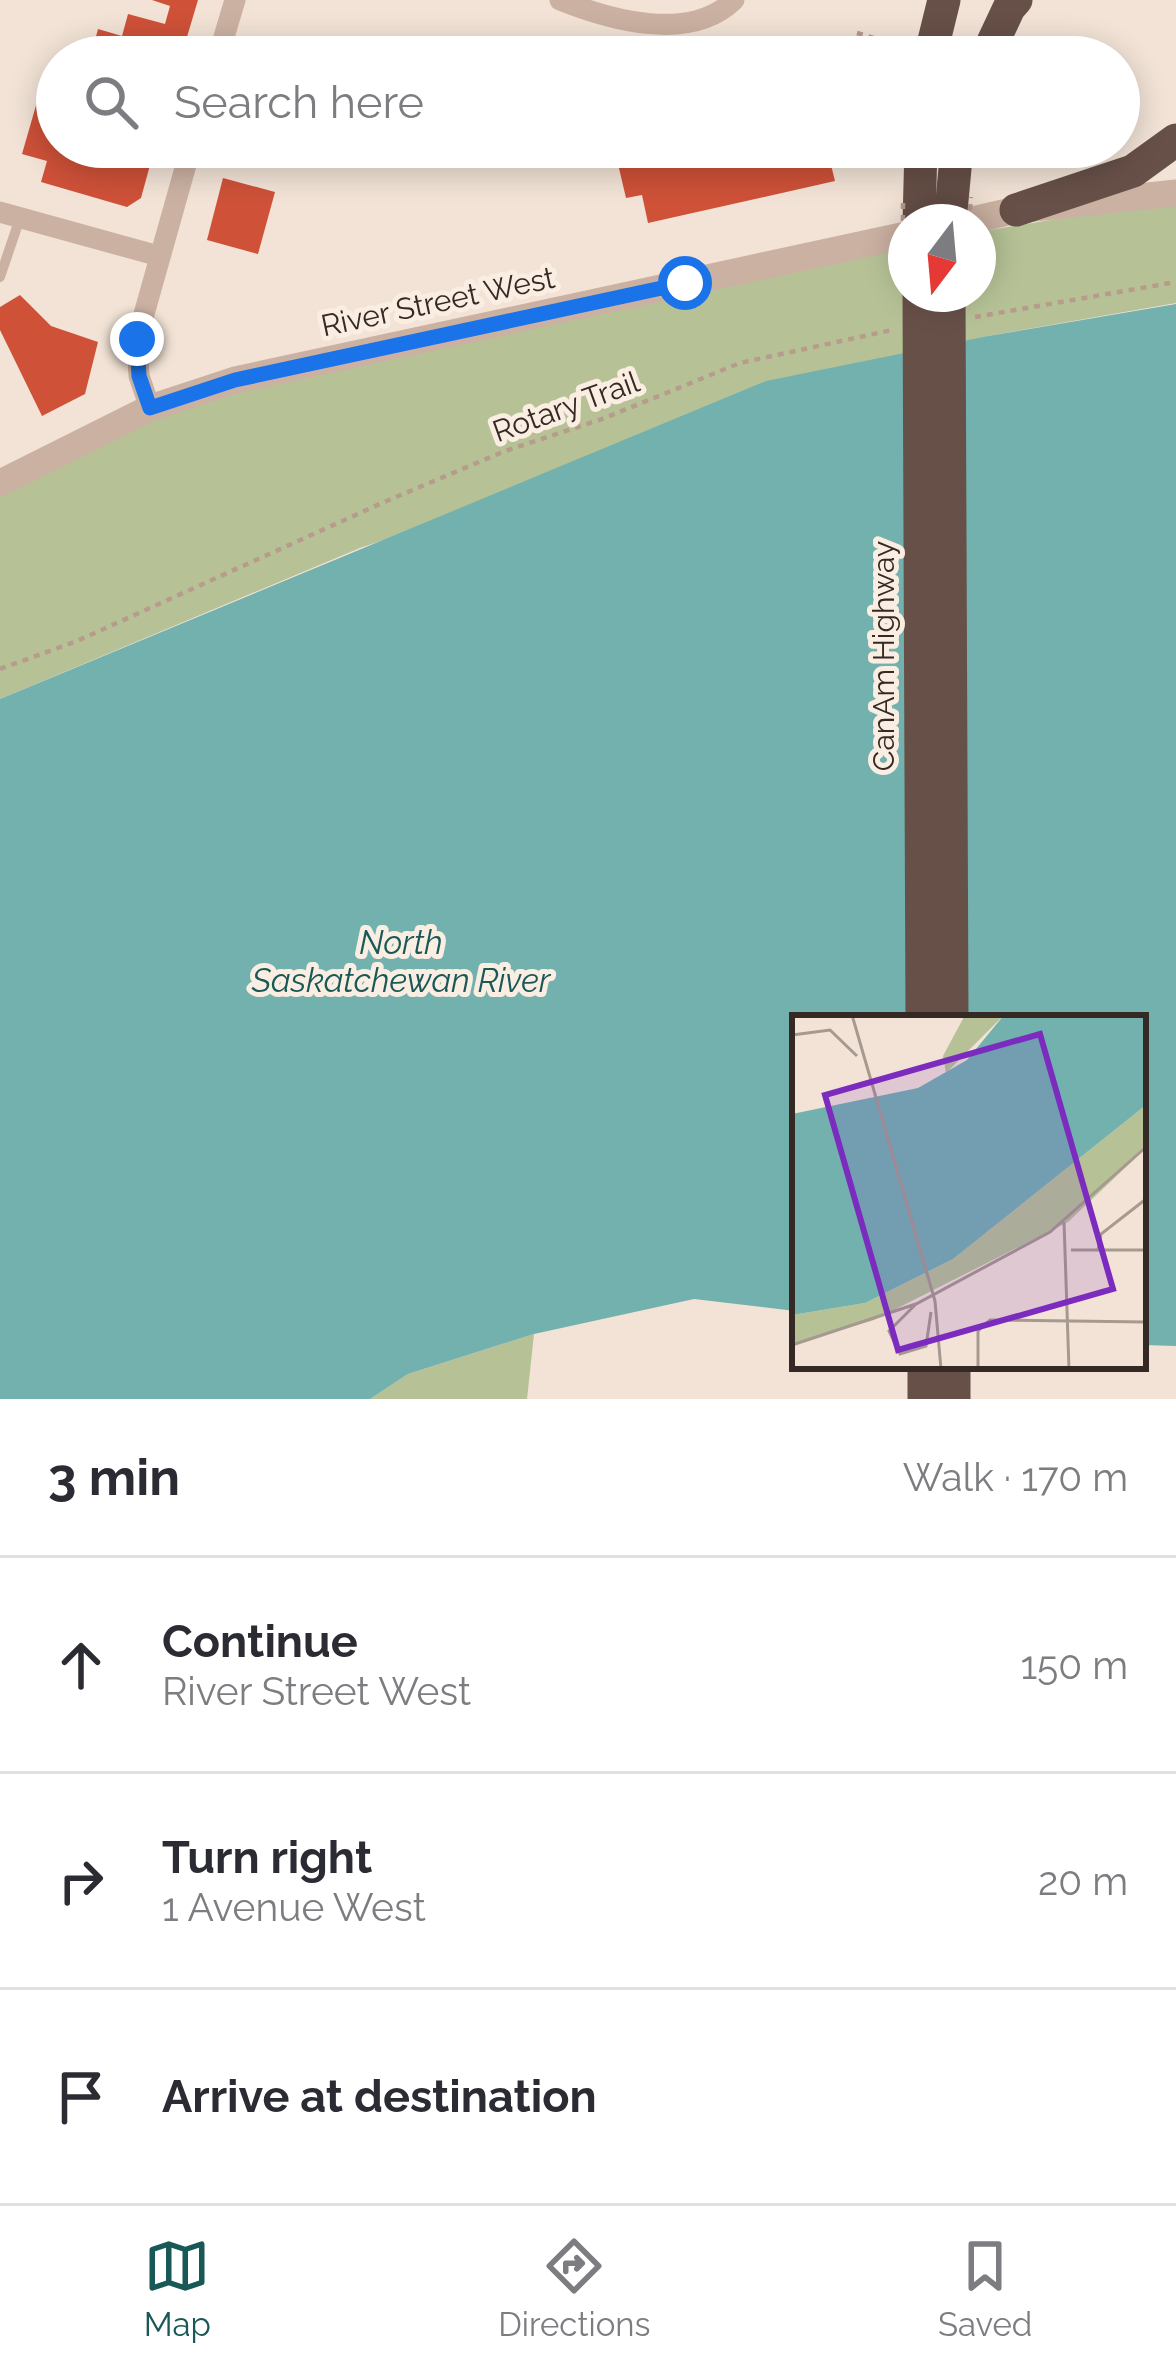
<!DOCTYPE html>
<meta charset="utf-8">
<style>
body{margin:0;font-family:Raleway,sans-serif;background:#f2f2f3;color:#2b2b33}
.compass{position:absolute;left:888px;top:204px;width:108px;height:108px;border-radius:50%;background:#fff;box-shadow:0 6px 30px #0003;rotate:196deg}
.stop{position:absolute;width:36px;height:36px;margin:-27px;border:9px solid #1a73e8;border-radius:50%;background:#fff}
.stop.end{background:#1a73e8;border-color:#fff;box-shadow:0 3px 12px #0008}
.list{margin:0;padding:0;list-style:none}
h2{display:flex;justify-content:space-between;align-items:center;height:156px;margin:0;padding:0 48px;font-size:51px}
h2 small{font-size:39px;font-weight:400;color:#7c7c81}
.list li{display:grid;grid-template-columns:78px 1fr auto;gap:36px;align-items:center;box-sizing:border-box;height:216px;padding:0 48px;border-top:3px solid #e1e1e2}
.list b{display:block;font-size:45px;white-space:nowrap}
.list p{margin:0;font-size:39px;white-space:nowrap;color:#7c7c81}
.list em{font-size:39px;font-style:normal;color:#7c7c81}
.icon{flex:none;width:66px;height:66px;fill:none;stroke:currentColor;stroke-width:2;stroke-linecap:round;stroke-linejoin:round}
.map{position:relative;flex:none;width:1176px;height:1399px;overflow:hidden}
.search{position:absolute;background:#fff;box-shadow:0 6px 30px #0003;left:36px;right:36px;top:36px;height:132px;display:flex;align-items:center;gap:30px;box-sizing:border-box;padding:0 42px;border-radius:66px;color:#7c7c81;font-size:45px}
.sheet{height:804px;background:#fff}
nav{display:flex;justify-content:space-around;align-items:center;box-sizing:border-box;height:168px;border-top:3px solid #e1e1e2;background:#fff;font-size:33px;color:#7c7c81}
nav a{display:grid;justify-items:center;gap:6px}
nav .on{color:#185958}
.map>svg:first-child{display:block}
</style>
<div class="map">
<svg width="1176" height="1399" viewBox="0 0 1176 1399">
<rect width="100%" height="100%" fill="#f2e3d6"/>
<!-- green -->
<g fill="#b6c296">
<path d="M1176 199V303L988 336 360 548 0 699V474L131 406 906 245V294H978V232Z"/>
<path d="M534 1334 527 1399H370L408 1374Z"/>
</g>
<!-- water -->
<path fill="#73b1af" d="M1176 304V1346L1143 1345V1018H795V1311L694 1299 534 1334 408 1374 370 1399H0V699L766 381 988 336Z"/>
<!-- building -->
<g fill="#ce5138">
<path d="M152 0H198L181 57H115L117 51 94 44 98 29 122 36 128 14 165 24 170 6Z"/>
<path d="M41 88 57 93V147H155L141 198 127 207 41 182 47 161 22 154Z"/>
<path d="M614 147H846V149L828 153 835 181 648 223 642 195 626 198Z"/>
<path d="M223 178 275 192 258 254 207 240Z"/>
<path d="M20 295 51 326 98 342 85 394 42 416 0 330V307Z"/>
</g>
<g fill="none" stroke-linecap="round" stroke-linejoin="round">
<!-- path -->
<g stroke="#b79b8c" stroke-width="4.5" stroke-dasharray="6 6" stroke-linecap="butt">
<path d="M857 33 901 46"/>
<path d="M975 317 1176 282"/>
<path d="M0 669 77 641 382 503 505 451 602 419 740 363 892 330"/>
</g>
<!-- service -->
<path stroke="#cbb1a2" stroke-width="10" d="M0 277 20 218"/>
<!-- minor -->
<g stroke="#cbb1a2" stroke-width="21">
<path d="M560 0C610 20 690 43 734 0"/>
<path d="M218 57 235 0"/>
<path d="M0 212 159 256"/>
<path d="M150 408 139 376 137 339 191 147"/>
</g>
<!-- tertiary -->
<g stroke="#cbb1a2" stroke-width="27">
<path d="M964 222 1016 210 1176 193"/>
<path d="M0 483 150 408 235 380 906 235"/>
</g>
<!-- trunk -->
<g stroke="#675048" stroke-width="33">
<path d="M930 57 944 0"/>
<path d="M986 57 1009 8 1016 0"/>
<path d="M1016 210 1133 171 1176 140"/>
<path d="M919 222 921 147"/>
<path d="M950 222 957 147"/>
<path d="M924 1366V1399"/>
<path d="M954 1366V1399"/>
</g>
<!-- path-bridge -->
<g stroke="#b79b8c" stroke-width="4.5" stroke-dasharray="6 6" stroke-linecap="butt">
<path d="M903 203V268"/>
<path d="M969 222 971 197"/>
</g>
<!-- trunk-bridge -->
<g stroke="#675048" stroke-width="33">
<path d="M919 294 922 1018"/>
<path d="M949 294 952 1018"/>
</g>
</g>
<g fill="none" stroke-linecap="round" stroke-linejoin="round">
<!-- route -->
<path stroke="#1a73e8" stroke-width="15" d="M137 339 139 376 150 408 235 380 685 283"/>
</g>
<g text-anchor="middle" stroke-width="10" stroke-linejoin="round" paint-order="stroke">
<!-- street labels -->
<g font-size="30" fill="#352925" stroke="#faede2">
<text transform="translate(438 302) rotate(-12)" y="10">River Street West</text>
<text transform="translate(566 407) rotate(-20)" y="10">Rotary Trail</text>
<text transform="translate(884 656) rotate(-90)" y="10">CanAm Highway</text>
</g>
<!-- water labels -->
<g font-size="33" font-style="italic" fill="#185958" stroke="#faede2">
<text x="401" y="954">North<tspan x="401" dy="38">Saskatchewan River</tspan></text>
</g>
</g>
<!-- overview -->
<g transform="translate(792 1015)">
<rect width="354" height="354" fill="#f2e3d6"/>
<path d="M173 0H212L154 58 151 41ZM354 90V133L276 207 82 305 0 329V300L73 288 161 244Z" fill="#b6c296"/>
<path d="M212 0H354V90L161 244 73 288 0 300V99L126 73 175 45Z" fill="#73b1af"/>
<path fill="none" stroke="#a6998f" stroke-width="3" d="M60 0 143 286 149 354M0 20 38 15 65 41M272 207 277 354M279 235H354M306 235 309 219 354 184M124 289 97 316 108 339 134 331 139 297M0 330 124 289 258 217 354 132M186 354V316L198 305 354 307"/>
<path fill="#7b2cbf" fill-opacity="0.15" stroke="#7b2cbf" stroke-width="6" d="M248 19 321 274 106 335 33 80Z"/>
<rect width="354" height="354" fill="none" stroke="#352925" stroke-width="6"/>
</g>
</svg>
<svg class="compass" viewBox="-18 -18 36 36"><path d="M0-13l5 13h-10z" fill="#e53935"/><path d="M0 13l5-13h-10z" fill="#7c7c81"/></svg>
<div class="stop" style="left:685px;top:283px"></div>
<div class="stop end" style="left:137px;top:339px"></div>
<div class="search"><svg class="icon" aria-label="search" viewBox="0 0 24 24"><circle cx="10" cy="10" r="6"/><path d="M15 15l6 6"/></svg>Search here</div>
</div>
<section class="sheet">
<h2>3 min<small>Walk · 170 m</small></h2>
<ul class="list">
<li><svg class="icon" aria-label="ahead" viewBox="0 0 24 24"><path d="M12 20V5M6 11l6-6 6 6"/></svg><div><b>Continue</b><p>River Street West</p></div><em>150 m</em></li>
<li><svg class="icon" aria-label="right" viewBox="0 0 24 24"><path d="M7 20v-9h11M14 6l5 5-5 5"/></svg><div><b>Turn right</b><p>1 Avenue West</p></div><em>20 m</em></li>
<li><svg class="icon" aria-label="arrive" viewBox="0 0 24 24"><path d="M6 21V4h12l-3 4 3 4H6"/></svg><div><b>Arrive at destination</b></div></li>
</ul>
</section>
<nav>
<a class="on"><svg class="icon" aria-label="map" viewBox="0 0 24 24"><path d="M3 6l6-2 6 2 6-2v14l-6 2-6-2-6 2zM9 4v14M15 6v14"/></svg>Map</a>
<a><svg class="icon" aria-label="directions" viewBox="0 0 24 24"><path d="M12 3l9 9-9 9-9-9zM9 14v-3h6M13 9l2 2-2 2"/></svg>Directions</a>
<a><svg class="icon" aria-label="saved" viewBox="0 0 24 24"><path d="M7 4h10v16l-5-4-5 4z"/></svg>Saved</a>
</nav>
